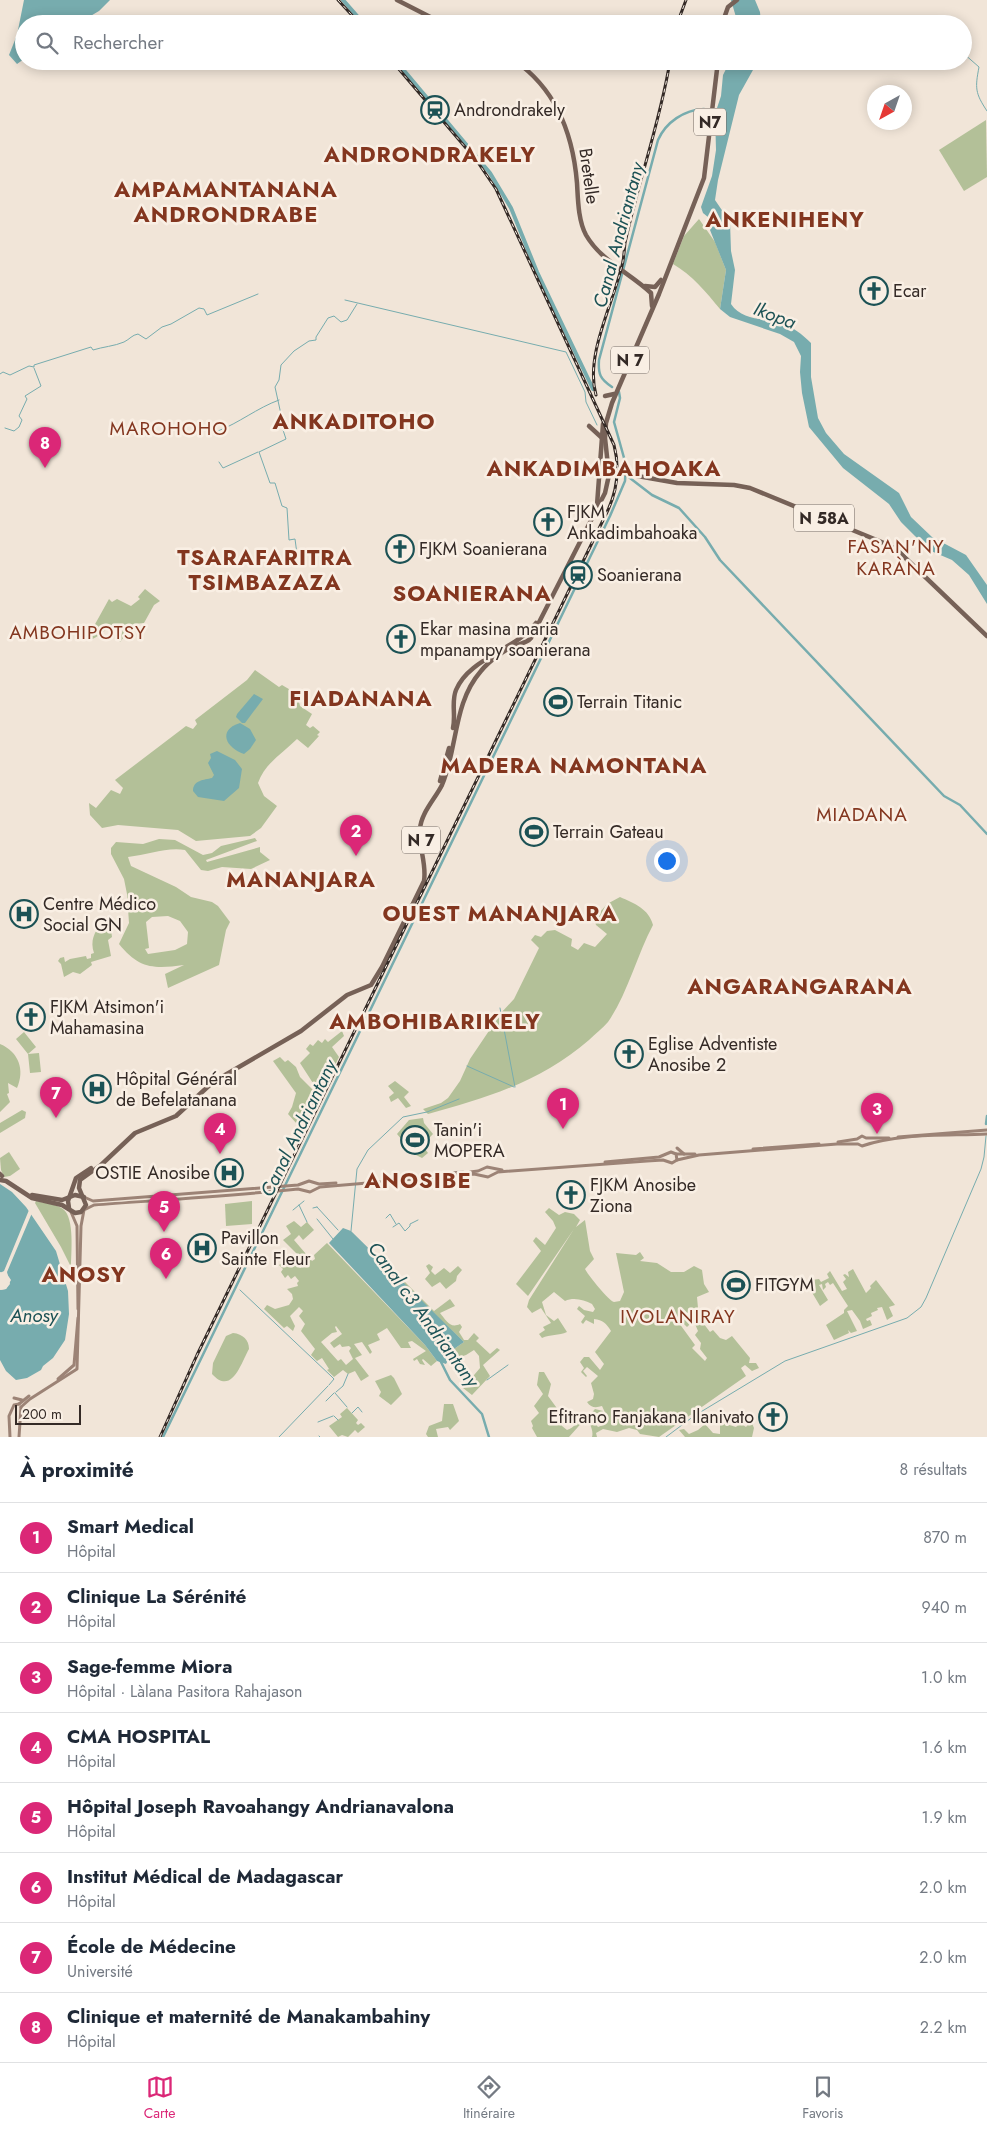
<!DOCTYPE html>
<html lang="fr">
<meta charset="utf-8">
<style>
body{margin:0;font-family:Jost,sans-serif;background:#f2f2f3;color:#1f2937}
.compass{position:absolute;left:867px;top:85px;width:45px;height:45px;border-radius:50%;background:#fff;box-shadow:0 2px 12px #0003;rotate:220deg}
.scale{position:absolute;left:15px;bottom:12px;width:66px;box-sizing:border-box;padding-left:5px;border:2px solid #342a26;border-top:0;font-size:14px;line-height:18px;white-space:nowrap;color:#342a26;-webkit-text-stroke:4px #f9efe4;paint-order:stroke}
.you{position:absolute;left:666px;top:860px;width:18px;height:18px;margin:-12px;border:4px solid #fff;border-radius:50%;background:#1a73e8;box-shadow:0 0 0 8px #1a73e833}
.badge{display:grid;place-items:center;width:32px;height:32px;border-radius:50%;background:#db2777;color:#fff;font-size:16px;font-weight:700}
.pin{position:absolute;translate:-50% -41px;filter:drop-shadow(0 1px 2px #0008)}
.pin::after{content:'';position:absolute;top:26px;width:18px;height:15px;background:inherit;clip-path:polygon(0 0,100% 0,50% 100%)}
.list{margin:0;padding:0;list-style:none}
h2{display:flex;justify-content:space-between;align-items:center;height:65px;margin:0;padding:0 20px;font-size:21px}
h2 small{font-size:16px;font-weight:400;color:#747a83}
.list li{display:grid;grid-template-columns:32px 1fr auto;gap:15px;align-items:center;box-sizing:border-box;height:70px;padding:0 20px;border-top:1px solid #e0e1e3}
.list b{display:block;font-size:19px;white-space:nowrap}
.list p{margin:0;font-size:16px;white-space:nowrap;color:#747a83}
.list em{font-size:16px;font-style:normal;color:#747a83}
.icon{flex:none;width:28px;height:28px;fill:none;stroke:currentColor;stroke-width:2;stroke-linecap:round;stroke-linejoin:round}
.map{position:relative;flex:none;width:987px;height:1437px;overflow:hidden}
.search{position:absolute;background:#fff;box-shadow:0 2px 12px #0003;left:15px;right:15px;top:15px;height:55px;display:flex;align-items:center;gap:12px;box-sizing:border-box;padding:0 18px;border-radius:28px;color:#747a83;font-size:19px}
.sheet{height:625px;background:#fff}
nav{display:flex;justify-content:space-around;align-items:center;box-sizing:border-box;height:70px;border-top:1px solid #e0e1e3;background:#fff;font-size:14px;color:#747a83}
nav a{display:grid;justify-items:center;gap:2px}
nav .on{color:#db2777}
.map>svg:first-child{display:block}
</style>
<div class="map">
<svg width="987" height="1437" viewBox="0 0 987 1437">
<rect width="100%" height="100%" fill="#f1e5d8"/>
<!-- green -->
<g fill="#b3c098" fill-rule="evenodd">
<path d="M986 120 987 177 964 191 939 150Z"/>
<path d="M699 219 715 242 726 270 720 309C706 292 692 275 673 264L684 236Z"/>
<path d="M145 589 160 601 154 605 144 623 134 624 120 642 119 640 123 630 120 626 114 624C105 629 99 638 89 640L84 636 91 626H94L109 599 112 602 117 599 131 606 140 599 138 597Z"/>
<path d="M255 670 279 687 282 685 299 695 298 698 300 706 312 714 306 725 310 728 313 726 320 732 317 735 319 736 308 748 297 739C283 753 265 763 258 783L264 796 277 806 261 828 250 836 196 841 178 830 118 825 102 828 90 815 89 803 96 808 111 790 120 794 123 788 115 780 186 726 193 729 197 724 195 720 247 680Z"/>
<path d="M531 819 548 834 537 845 521 829Z"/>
<path d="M255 838 257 841 206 860 207 862 260 847V852L270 860 251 869 222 867 208 871 201 870 185 850C166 847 148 855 128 857L131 866 176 887 191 897 212 902 218 906 230 922 226 930 219 965 168 988 165 974 184 965C154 969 139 969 119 944L129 923 127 894 124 879 111 854V848L116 842 143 844 159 839 175 840 203 855 212 853 221 846ZM168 916 180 921 188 932 187 944 175 950 148 954 145 949 149 948 146 922 152 917Z"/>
<path d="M620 897C634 903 649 909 653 925 637 955 627 995 608 1022 603 1028 595 1034 589 1040 542 1081 487 1098 428 1114L423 1109 441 1103 448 1098 460 1081 470 1059 501 1013 514 999 539 948 531 940 535 935 541 937 547 931 555 930 572 939 571 946 578 950 584 943 595 947 607 934 596 925 594 919 607 904Z"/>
<path d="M102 923H110L112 937 108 940 111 956 91 962 92 965 80 974 73 972 64 977 61 964 58 961 60 958 64 957 65 962 70 959 86 956 87 959 91 958V954L94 953C90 941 94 932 102 923Z"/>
<path d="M342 1031 344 1036 332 1047 339 1057 307 1122 302 1118 301 1124H297L288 1114 292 1107 296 1093 273 1061 280 1057 285 1062 288 1060 296 1067 300 1077 319 1096 320 1094 300 1063 310 1053 306 1049 310 1044 313 1046 318 1040 322 1043 325 1039 328 1042Z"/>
<path d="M24 1032 36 1047 28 1054 39 1053 41 1072 30 1073 28 1054 16 1039Z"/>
<path d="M0 1044C19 1052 25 1070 17 1088L8 1083 9 1093 7 1094 10 1102 0 1112Z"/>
<path d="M395 1081 409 1092 404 1097 411 1106 406 1108 398 1098 391 1102 389 1097 394 1093 388 1086Z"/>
<path d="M22 1110 26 1112 25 1118 0 1133V1123Z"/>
<path d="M423 1118 424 1123 433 1134 422 1145 428 1153 422 1158 414 1154 397 1134 409 1120Z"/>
<path d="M9 1152 20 1169 10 1176 4 1177 1 1170 0 1158Z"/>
<path d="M36 1201C44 1203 56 1204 63 1209 75 1218 71 1254 71 1267L61 1247 35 1203Z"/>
<path d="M252 1201V1224L226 1226 225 1204Z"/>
<path d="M549 1208 559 1215 565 1212 574 1214 580 1220 576 1227 585 1220 590 1251 594 1259 585 1269C588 1275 608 1300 614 1302L620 1301 624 1292 616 1253 636 1255 640 1252 644 1258 640 1261 657 1263 671 1272H684L694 1266 702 1270 704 1284 709 1292 697 1297 698 1308 687 1313 690 1324 687 1327 681 1321 679 1323 695 1345 692 1348 705 1361 707 1358 700 1349 701 1343 695 1335 698 1331 695 1324 700 1319 710 1332 713 1330 720 1338 726 1340 732 1336 750 1358 749 1363H756L759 1368 752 1371 745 1365 741 1368 746 1376 659 1437 640 1434 637 1430 629 1428 617 1432 603 1429 596 1433 597 1437H592C594 1430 589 1424 588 1417L595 1409 603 1411 594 1422 598 1427 603 1425 608 1419 602 1406C596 1408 591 1408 587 1402L593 1399 594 1394 591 1383 598 1376 587 1367 583 1371 587 1376 586 1377 581 1372 584 1368 580 1362 584 1357H589L600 1370 604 1364 595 1352 611 1331C606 1323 603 1320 594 1319V1324L586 1320 583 1324 581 1322 585 1316 577 1309 579 1306 584 1310 593 1312 595 1309 592 1304C584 1300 574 1297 565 1301L554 1292 542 1302 546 1315 554 1321 558 1318 567 1332C559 1336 550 1334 542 1338L539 1334 545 1330 543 1327 551 1323 541 1308 532 1313 527 1307 529 1300 574 1229 528 1296 516 1284 541 1251 533 1241 536 1237 545 1245 556 1228 553 1221 545 1212Z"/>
<path d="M294 1221 301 1227 307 1222 314 1230 303 1240 299 1235 294 1240 312 1261 315 1259 314 1255 327 1243 425 1345 437 1361 431 1366 423 1359 422 1360 425 1365 420 1364 417 1359 414 1361 413 1359 426 1351 412 1341 408 1342 411 1348H401L387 1328 377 1334 380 1340 368 1345 372 1352 370 1354 362 1342 354 1344 362 1355 355 1358 369 1376 361 1381 355 1371 348 1374 343 1370 334 1377 327 1370 329 1369 322 1358 317 1361 311 1355 315 1349 301 1331 305 1324 299 1316 303 1311 299 1307 290 1316 295 1326 293 1331 287 1326 284 1328 264 1309 267 1305 275 1309 289 1305 293 1299 292 1294 287 1289 298 1286 297 1283 299 1281 295 1276 291 1279 288 1275 285 1278 281 1272 283 1269 279 1265 288 1259 290 1262 293 1260 300 1268 306 1263 283 1240 291 1234 286 1226ZM336 1326 342 1334 330 1343 334 1348 340 1344 342 1347 349 1346 351 1348 349 1351 353 1359 346 1365 341 1359 338 1361 321 1342 332 1333 337 1332 335 1327Z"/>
<path d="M429 1264 433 1267 431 1271 435 1275 444 1268 450 1273 458 1266 462 1270 457 1276 456 1281 446 1289 440 1282 432 1287 425 1279 430 1273 426 1266Z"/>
<path d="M384 1265 394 1271 434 1311 450 1299 455 1306 440 1313C446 1320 450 1329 460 1324L462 1327 459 1332 464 1340H468L474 1333 479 1338 476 1341 490 1354 497 1348 500 1350 483 1365 490 1376 472 1395 463 1388 480 1368 479 1356 474 1350 466 1355 454 1359V1349L464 1342Z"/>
<path d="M853 1269 866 1293 871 1288 870 1286 876 1280 895 1305 889 1307 893 1316 887 1320 882 1307 877 1308 878 1310 871 1313 872 1316 866 1319 867 1321 870 1320 872 1325 863 1329 860 1321 852 1310 847 1311 857 1331 851 1333 848 1330 849 1333 834 1340 826 1325 844 1313V1310L848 1306 833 1283 830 1285 828 1282 825 1284 826 1287 823 1290 822 1284 819 1285 828 1300 820 1306 807 1284 812 1280 819 1279 821 1282 829 1278 827 1274 830 1271 842 1291 847 1289 843 1282 846 1279 843 1275 845 1274 849 1277 848 1272Z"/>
<path d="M233 1333C243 1334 249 1340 249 1349 241 1363 232 1396 212 1374L213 1363 226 1336Z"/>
<path d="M539 1372H544L551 1384 548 1396 559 1411 562 1426 567 1430C574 1428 578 1421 585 1417L586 1418 569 1437H537L532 1428 533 1426 531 1421 539 1413 534 1406 543 1394 537 1385Z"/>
<path d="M391 1375 394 1378 402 1394 391 1405 379 1396 381 1392 375 1381Z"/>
<path d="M444 1404H453L459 1421 450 1430 448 1427 436 1429 438 1437H428L426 1434 429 1426 442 1421Z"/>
<path d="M347 1408 358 1420 356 1423 358 1425 361 1423 365 1427 358 1433 355 1430 348 1437 342 1435 338 1437 329 1426 342 1417 340 1414Z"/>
<path d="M751 1421 754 1428 752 1437H685L679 1430 684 1429 689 1434 698 1430 705 1424 713 1433 720 1434V1425L726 1424 736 1427 740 1423 746 1427Z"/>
</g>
<!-- water -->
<g fill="#77acae">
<path d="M24 0H110L99 11 77 24H24V59L17 64 9 55 17 35Z"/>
<path d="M731 0H755L760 12 761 24H738Z"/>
<path d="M730 61H758L739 95 718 180 715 200 730 222 731 251 735 270 731 304C742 321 764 318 781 323 793 327 802 334 811 343V377L818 418 826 433 844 454 899 493 911 517 932 537 966 555 987 585V604L969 575 952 560 931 551 915 536 901 522 889 504 843 468 809 427 802 393 800 372 801 356 794 342 780 334 730 317 720 309 726 270 710 230 714 222 703 213 701 207 712 176 716 150 715 114 721 96 723 75Z"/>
<path d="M254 694 263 699 245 723H242L236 717 237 714Z"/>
<path d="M240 723 250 729 256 740 250 749 244 754C226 748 217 730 240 723Z"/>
<path d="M217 751 235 760 242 769 239 788 224 801 198 797 193 791C193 780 204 780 212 778L214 775 208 763 211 758 210 754Z"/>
<path d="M0 1184 12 1192 26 1207 56 1251 68 1291 69 1314 65 1340 53 1358 43 1366 41 1370 27 1378 16 1380 6 1371 0 1360V1290L6 1289 11 1280 7 1274 0 1272Z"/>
<path d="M343 1228 351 1231 464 1342 454 1349 446 1364 437 1361 425 1345 329 1243Z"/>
</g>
<!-- pier -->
<path fill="#f1e5d8" d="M29 1210 32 1213 7 1272 10 1284 6 1289 0 1290 6 1285 8 1280 6 1276 0 1275V1273L4 1271Z"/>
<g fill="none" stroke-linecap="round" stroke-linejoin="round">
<!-- stream -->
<g stroke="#77acae" stroke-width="1">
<path d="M963 53 979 67C975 88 975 93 987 111"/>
<path d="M345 300 566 352 585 392 586 402 597 425"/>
<path d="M0 374 3 372 10 375 29 366 34 367V365L91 347 93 350C102 347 115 346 124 342 130 339 132 335 138 334L146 339 162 327 171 324 199 308 204 309 207 315 258 294"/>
<path d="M5 428 14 431 19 427 22 420 19 416 27 399 25 396 41 386 34 368"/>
<path d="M218 431C239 423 257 408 279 400"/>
<path d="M219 462 223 468 258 452"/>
<path d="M301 557 297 554 295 539 289 540 287 508 282 506 275 483H270L259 452 286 439 283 430 286 428 285 422 282 419 275 387 279 380 281 365 294 351 309 341 316 340V337L328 318 334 316 341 322 347 320 357 304"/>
<path d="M500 1008 515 1087"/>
<path d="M467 1066 514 1087"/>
<path d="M285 1185 451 844"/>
<path d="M299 1205 307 1222"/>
<path d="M317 1207 338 1230"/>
<path d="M313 1208 317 1207"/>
<path d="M293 1210 304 1201"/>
<path d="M386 1218 390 1214 396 1224"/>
<path d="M317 1219 333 1239"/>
<path d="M393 1227 399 1223 405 1231 410 1226V1224L418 1220"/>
<path d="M351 1231 357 1169 368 1150 403 1117 427 1112 459 1099"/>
<path d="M240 1290 331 1376 334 1379 329 1385"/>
<path d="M201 1359 281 1193"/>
<path d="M487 1380 508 1365"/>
<path d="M336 1392 343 1386 348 1374"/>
<path d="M335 1393 347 1407"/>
<path d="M326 1401 334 1393"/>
<path d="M352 1413 358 1407 362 1412"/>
<path d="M334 1416 338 1420"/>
<path d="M318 1422 333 1416"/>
<path d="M319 1436 320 1437"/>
<path d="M279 1437 328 1386"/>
<path d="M666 1437 694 1416 785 1361 907 1318 921 1307 926 1298 981 1169 984 1157 986 1136"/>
</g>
<!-- canal -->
<g stroke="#77acae" stroke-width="2.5">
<path d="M612 387C600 379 598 374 599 360L658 140C666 122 684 110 704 109"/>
<path d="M626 475 652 495 679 508 705 537 720 560 944 796 960 805 987 834"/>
<path d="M986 1124 987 1116"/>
<path d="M440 1360 450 1380 482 1414 489 1437"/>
<path d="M163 1437 610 516 625 481 626 465 614 422 620 398 619 392"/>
</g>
<!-- river -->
<g stroke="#77acae" stroke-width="4">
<path d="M343 0 364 24"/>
<path d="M396 61 490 173 511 208 537 272 593 389"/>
</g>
<!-- secondary -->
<g stroke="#9c8376" stroke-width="3">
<path d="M898 1137 987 1130"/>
<path d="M838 1142 857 1139 862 1136 866 1138H889"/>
<path d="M677 1148 684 1154"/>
<path d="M753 1149 819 1144"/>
<path d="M676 1154H695"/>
<path d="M605 1162 659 1157 671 1152 676 1154 677 1160"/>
<path d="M470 1172 478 1171 487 1167 502 1170"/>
<path d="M450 1173 463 1172"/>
<path d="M84 1197 93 1201 298 1185 309 1181 319 1184 336 1183"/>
<path d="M71 1212 77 1226 78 1309"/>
<path d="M58 1379 74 1365 78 1318"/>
<path d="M14 1398 22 1400"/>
<path d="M19 1404 29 1396"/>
<path d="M21 1407 30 1399 77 1369 81 1226 84 1210 94 1205C162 1200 230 1196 298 1189L310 1192 320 1187 474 1174 488 1177 498 1172 647 1161 663 1160 672 1163 677 1160 699 1155 837 1144H858L862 1146C899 1133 946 1136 987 1134"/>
<path d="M10 1437 9 1416 14 1405 19 1404"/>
<path d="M19 1437 21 1407"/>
</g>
<!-- primary -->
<g stroke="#766157" stroke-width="4.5">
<path d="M397 0 444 24"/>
<path d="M722 24 728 7 737 0"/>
<path d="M515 61C556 89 573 135 577 183 578 199 578 220 586 235 601 261 630 273 651 293L652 306"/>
<path d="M645 286 655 287 661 280"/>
<path d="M605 396 614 394"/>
<path d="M589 426 601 437"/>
<path d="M609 468 615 472 677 483 734 485 750 488 884 543 897 550 987 636"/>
<path d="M597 505 603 424"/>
<path d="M453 728C456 715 451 702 456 690 469 658 516 650 536 623"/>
<path d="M440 781 449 748"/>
<path d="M0 1174 2 1176"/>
<path d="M0 1180 6 1181 32 1198 62 1205 75 1213 81 1212 86 1205 79 1188 80 1180 101 1165 135 1133 176 1116 213 1082 301 1031 347 995 371 985 382 967 424 881C427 863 418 847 420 829 421 813 435 799 442 785 458 747 453 703 481 671 489 661 503 651 514 646 520 643 526 644 531 638L605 493 609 475 605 438 606 423 612 403 659 294 704 178 718 61"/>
<path d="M32 1195 62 1200 75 1195 84 1197"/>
<path d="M69 1208 68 1201 76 1178 91 1168"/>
</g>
<defs>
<g id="rail">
<path d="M338 0 360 24"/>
<path d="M677 24 686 0"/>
<path d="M596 395C585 356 612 306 621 269 624 261 624 251 625 243 638 182 660 123 670 61"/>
<path d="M160 1437 197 1355 608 510C618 488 620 468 614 445L496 189 477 161 392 61"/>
</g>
</defs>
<!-- rail casing -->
<use href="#rail" stroke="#342a26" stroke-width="3"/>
<!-- rail -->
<use href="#rail" stroke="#f9efe4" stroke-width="1" stroke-dasharray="4" stroke-linecap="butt"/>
</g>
<!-- icons -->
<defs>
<symbol id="station-ring" viewBox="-11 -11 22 22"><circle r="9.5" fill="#f9efe4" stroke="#1c5255" stroke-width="1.5"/><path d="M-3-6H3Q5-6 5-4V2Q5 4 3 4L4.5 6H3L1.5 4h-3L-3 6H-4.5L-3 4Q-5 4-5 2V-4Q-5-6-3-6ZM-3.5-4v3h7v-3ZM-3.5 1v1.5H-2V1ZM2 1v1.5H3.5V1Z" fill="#1c5255"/></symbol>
<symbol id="church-ring" viewBox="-11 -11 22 22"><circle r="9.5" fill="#f9efe4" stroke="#1c5255" stroke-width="1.5"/><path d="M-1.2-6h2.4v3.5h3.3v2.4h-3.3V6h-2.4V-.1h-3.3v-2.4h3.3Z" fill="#1c5255"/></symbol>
<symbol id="stadium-ring" viewBox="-11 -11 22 22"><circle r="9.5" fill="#f9efe4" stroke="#1c5255" stroke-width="1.5"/><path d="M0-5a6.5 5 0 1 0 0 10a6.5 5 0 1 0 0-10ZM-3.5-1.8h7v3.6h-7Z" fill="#1c5255"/></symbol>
<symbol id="hospital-ring" viewBox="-11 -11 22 22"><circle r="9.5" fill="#f9efe4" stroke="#1c5255" stroke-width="1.5"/><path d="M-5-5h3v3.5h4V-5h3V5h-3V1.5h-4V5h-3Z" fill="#1c5255"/></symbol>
</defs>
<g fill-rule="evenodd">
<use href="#station-ring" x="419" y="94" width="32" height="32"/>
<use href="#church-ring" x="858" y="275" width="32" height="32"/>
<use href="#church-ring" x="532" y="506" width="32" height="32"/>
<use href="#church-ring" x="384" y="533" width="32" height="32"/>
<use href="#station-ring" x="562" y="559" width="32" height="32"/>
<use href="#church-ring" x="385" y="623" width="32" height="32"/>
<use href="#stadium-ring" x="542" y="686" width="32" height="32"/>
<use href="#stadium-ring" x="518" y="816" width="32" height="32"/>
<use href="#hospital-ring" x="8" y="898" width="32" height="32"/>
<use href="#church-ring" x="15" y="1001" width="32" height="32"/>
<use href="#church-ring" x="613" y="1038" width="32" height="32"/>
<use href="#hospital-ring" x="81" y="1073" width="32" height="32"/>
<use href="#stadium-ring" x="399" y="1124" width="32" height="32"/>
<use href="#hospital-ring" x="213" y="1157" width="32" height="32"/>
<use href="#church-ring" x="555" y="1179" width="32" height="32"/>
<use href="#hospital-ring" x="186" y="1232" width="32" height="32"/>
<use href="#stadium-ring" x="720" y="1269" width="32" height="32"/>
<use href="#church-ring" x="757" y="1401" width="32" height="32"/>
</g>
<g text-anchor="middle" stroke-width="5" stroke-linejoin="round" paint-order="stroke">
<!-- shield labels -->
<g fill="#f9efe4" stroke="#6f655f" stroke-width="1">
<rect x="694" y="108.5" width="32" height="27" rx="4"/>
<rect x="611" y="346.5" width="38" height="27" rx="4"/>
<rect x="794" y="504.5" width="60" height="27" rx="4"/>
<rect x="402" y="826.5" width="38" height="27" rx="4"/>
</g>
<g font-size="16" font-weight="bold" fill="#342a26">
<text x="710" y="128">N7</text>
<text x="630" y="366">N 7</text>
<text x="824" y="524">N 58A</text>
<text x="421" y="846">N 7</text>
</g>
<!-- poi labels -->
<g font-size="18" fill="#342a26" stroke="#f9efe4" text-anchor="start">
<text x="454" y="116">Androndrakely</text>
<text x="893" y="297">Ecar</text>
<text x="567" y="518">FJKM<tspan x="567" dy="21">Ankadimbahoaka</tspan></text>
<text x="419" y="555">FJKM Soanierana</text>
<text x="597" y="581">Soanierana</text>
<text x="420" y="635">Ekar masina maria<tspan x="420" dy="21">mpanampy soanierana</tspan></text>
<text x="577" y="708">Terrain Titanic</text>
<text x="553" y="838">Terrain Gateau</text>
<text x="43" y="910">Centre Médico<tspan x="43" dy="21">Social GN</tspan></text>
<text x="50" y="1013">FJKM Atsimon'i<tspan x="50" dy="21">Mahamasina</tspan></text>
<text x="648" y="1050">Eglise Adventiste<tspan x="648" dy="21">Anosibe 2</tspan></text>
<text x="116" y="1085">Hôpital Général<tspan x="116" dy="21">de Befelatanana</tspan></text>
<text x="434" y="1136">Tanin'i<tspan x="434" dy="21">MOPERA</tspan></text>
<text x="210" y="1179" text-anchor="end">OSTIE Anosibe</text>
<text x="590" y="1191">FJKM Anosibe<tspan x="590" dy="21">Ziona</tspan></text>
<text x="221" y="1244">Pavillon<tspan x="221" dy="21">Sainte Fleur</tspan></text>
<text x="755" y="1291">FITGYM</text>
<text x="754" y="1423" text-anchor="end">Efitrano Fanjakana Ilanivato</text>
</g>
<!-- street labels -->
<g font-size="18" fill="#342a26" stroke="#f9efe4">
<text transform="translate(589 176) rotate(82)" y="6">Bretelle</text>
</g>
<!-- water labels -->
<g font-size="19" font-style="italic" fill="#1c5255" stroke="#f9efe4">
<text transform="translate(618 235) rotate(-75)" y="7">Canal Andriantany</text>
<text transform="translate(775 315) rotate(21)" y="7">Ikopa</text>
<text transform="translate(298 1128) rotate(-64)" y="7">Canal Andriantany</text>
<text transform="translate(424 1314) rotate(54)" y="7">Canal c3 Andriantany</text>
<text x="34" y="1322">Anosy</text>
</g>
<!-- neighbourhood labels -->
<g font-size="19" letter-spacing="1" fill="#83361f" stroke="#f9efe4">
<text x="169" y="435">MAROHOHO</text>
<text x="896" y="553">FASAN'NY<tspan x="896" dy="22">KARÀNA</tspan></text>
<text x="78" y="639">AMBOHIPOTSY</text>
<text x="862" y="821">MIADANA</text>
<text x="678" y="1323">IVOLANIRAY</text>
</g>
<!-- district labels -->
<g font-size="22" font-weight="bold" letter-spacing="1" fill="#83361f" stroke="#f9efe4">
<text x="430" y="162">ANDRONDRAKELY</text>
<text x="226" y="197">AMPAMANTANANA<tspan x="226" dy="25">ANDRONDRABE</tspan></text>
<text x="785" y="227">ANKENIHENY</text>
<text x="354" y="429">ANKADITOHO</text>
<text x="604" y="476">ANKADIMBAHOAKA</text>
<text x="265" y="565">TSARAFARITRA<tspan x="265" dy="25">TSIMBAZAZA</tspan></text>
<text x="472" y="601">SOANIERANA</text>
<text x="361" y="706">FIADANANA</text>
<text x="574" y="773">MADERA NAMONTANA</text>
<text x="301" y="887">MANANJARA</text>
<text x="500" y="921">OUEST MANANJARA</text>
<text x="800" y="994">ANGARANGARANA</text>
<text x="435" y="1029">AMBOHIBARIKELY</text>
<text x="418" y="1188">ANOSIBE</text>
<text x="84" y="1282">ANOSY</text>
</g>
</g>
</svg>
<svg class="compass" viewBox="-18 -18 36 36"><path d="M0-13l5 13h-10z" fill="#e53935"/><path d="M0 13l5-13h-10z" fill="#747a83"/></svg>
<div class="scale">200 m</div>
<div class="you"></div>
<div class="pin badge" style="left:563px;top:1129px">1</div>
<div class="pin badge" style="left:356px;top:856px">2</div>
<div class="pin badge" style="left:877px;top:1134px">3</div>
<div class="pin badge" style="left:220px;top:1154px">4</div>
<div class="pin badge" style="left:164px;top:1232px">5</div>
<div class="pin badge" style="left:166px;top:1279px">6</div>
<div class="pin badge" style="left:56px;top:1118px">7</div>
<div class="pin badge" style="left:45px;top:468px">8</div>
<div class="search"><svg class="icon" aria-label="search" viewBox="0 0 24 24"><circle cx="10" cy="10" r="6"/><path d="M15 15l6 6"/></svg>Rechercher</div>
</div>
<section class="sheet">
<h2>À proximité<small>8 résultats</small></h2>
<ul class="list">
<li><span class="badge">1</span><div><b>Smart Medical</b><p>Hôpital</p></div><em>870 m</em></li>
<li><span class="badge">2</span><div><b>Clinique La Sérénité</b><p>Hôpital</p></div><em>940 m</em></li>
<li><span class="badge">3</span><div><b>Sage-femme Miora</b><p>Hôpital · Làlana Pasitora Rahajason</p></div><em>1.0 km</em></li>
<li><span class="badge">4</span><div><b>CMA HOSPITAL</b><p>Hôpital</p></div><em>1.6 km</em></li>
<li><span class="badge">5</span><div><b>Hôpital Joseph Ravoahangy Andrianavalona</b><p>Hôpital</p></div><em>1.9 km</em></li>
<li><span class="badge">6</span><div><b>Institut Médical de Madagascar</b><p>Hôpital</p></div><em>2.0 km</em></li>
<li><span class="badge">7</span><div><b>École de Médecine</b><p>Université</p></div><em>2.0 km</em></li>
<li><span class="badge">8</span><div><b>Clinique et maternité de Manakambahiny</b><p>Hôpital</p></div><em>2.2 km</em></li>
</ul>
</section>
<nav>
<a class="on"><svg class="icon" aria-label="map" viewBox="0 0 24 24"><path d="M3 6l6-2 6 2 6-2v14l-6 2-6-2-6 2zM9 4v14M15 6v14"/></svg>Carte</a>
<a><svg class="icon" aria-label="directions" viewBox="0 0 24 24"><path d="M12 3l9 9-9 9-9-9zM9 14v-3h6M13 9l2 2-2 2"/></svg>Itinéraire</a>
<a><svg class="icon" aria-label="saved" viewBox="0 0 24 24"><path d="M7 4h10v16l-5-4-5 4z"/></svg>Favoris</a>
</nav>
